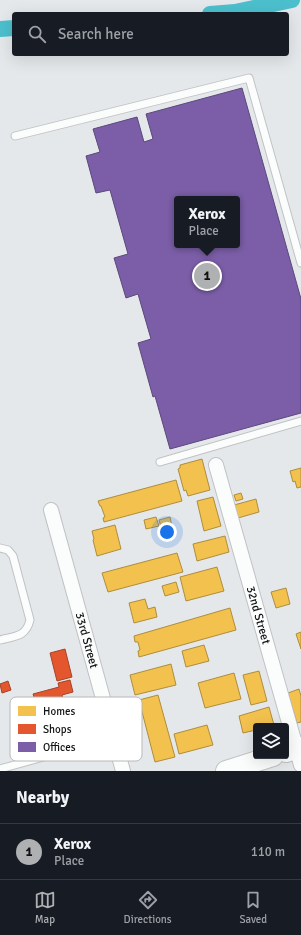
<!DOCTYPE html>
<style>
body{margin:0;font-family:Signika,sans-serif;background:#20242c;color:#f1f3f6}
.controls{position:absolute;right:12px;bottom:12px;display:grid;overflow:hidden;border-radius:4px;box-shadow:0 4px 16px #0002}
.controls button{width:36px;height:36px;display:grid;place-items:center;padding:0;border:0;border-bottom:1px solid #363941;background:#171b24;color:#f1f3f6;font:20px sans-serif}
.you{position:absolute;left:167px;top:532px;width:14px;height:14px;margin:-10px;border:3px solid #fff;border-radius:50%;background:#1a73e8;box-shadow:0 0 0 6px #1a73e833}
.badge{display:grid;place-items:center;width:26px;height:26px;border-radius:50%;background:#aeb0b2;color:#111;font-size:13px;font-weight:700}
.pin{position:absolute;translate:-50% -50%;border:2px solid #fff;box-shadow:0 1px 4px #0006}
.popup{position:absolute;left:174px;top:196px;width:66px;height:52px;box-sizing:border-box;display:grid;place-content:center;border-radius:4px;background:#171b24;filter:drop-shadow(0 1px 3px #0005);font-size:13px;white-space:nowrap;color:#9ea1a6}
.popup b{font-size:15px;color:#f1f3f6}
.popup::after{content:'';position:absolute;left:50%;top:100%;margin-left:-8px;border:8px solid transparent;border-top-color:#171b24}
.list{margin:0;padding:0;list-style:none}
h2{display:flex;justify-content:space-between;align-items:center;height:52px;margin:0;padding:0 16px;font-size:17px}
h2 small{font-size:13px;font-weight:400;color:#9ea1a6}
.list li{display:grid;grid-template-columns:26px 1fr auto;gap:12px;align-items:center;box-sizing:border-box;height:56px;padding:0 16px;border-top:1px solid #363941}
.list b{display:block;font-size:15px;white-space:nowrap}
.list p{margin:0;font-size:13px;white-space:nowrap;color:#9ea1a6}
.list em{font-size:13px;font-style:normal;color:#9ea1a6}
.icon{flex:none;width:22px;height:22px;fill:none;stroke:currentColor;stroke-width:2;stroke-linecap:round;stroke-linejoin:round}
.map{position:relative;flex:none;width:301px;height:771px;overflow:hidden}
.search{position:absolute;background:#171b24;box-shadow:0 4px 16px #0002;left:12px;right:12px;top:12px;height:44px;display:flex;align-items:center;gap:10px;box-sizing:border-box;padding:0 14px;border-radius:4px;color:#9ea1a6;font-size:15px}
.sheet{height:108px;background:#171b24}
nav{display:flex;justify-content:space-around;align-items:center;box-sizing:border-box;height:56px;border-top:1px solid #363941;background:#171b24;font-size:11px;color:#9ea1a6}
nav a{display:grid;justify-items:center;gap:2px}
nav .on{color:#aeb0b2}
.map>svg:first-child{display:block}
</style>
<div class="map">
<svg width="301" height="771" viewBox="0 0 301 771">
<rect width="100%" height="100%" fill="#e5e8eb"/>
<!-- homes -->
<g fill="#f2c14e" stroke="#ae8d3d">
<path d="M202 459 210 490 188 496 186 490 184 491 178 469 180 468V465Z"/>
<path d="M301 468V487L297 488 295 481 293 482 290 471Z"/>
<path d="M176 480 182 501 104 522 103 518 105 517 101 506H100L98 501Z"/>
<path d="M241 493 243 499 236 501 234 495Z"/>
<path d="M213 497 221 526 204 531 197 501Z"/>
<path d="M256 499 259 512 238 518 234 505Z"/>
<path d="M156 517 159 526 146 529 144 520Z"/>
<path d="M170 517 173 531 163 534 159 520Z"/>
<path d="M115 525 121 549 97 556 93 540 94 539 92 531Z"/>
<path d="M225 536 229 552 197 561 193 544Z"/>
<path d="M177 553 183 572 108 592 102 573Z"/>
<path d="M217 567 224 591 186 601 180 577Z"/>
<path d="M176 582 179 592 165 596 162 586Z"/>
<path d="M286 588 290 604 276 608 271 592Z"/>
<path d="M145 599 148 609 155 607 157 617 134 623 129 603Z"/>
<path d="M230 608 236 630 139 657 138 651 140 650 138 642H135L134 636Z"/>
<path d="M301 632V649L296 634Z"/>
<path d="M204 645 209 661 186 667 182 651Z"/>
<path d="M171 664 176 685 135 695 130 675Z"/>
<path d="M259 671 267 701 251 705 243 675Z"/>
<path d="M234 673 241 699 205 708 198 683Z"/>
<path d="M299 689 301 696V722L297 723 288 693Z"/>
<path d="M158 695 175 757 155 762 139 700Z"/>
<path d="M269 707 274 725 256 726V730L243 733 239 716Z"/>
<path d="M207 725 213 745 179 754 174 734Z"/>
</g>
<!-- shops -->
<g fill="#e4572e" stroke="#a54326">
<path d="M65 649 72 677 57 681 50 653Z"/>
<path d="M70 680 73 692 62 695 67 713 39 720 37 713H39L33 694 59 687 58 683Z"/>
<path d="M8 681 11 690 2 693 0 684Z"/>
</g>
<!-- offices -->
<path fill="#7b5ea7" stroke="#5b487b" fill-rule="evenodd" d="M242 88 301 299V413L170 449 155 396 153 397 138 343 151 339 138 294 126 298 114 258 128 254 110 190 96 193 86 156 100 152 93 129 137 117 144 142 153 139 146 114ZM177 199H237V245H177Z"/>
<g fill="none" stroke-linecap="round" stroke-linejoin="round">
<!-- canal -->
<g stroke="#4cbfcd" stroke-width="16">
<path d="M210 14 235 12 292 0"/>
<path d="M0 29 14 28"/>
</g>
<defs>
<g id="lane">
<path d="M15 136 249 78 301 263"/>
<path d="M160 462 301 421"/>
<path d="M0 548 8 550 13 556 30 620C26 637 15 636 0 640"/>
<path d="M0 769 72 749"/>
</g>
<g id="street">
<path id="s1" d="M216 465 301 765"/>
<path id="s2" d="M51 510 123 771"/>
</g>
<g id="secondary">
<path d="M286 752 301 747"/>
<path d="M226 771 273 756"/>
</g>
</defs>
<!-- lane casing -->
<use href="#lane" stroke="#c0c2c4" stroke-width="9"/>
<!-- street casing -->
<use href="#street" stroke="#c0c2c4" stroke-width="16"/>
<!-- secondary casing -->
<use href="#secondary" stroke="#c0c2c4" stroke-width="22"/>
<!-- lane -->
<use href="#lane" stroke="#fbfcfc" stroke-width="7"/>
<!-- street -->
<use href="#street" stroke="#fbfcfc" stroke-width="14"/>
<!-- secondary -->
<use href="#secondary" stroke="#fbfcfc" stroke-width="20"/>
</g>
<g text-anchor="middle" stroke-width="4" stroke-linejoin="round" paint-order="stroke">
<!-- street labels -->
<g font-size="12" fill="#111314" stroke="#fff">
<text dy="4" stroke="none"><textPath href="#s1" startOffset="156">32nd Street</textPath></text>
<text dy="4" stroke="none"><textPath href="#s2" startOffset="135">33rd Street</textPath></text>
</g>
</g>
<!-- legend -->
<rect x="10" y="697" width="132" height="64" rx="6" fill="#fff" stroke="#b8b8b8" stroke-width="1"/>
<rect x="18" y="706" width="18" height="10" fill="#f2c14e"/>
<rect x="18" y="724" width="18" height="10" fill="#e4572e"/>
<rect x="18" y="742" width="18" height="10" fill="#7b5ea7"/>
<g font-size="11" fill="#111314">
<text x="43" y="715">Homes</text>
<text x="43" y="733">Shops</text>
<text x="43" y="751">Offices</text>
</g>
</svg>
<div class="controls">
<button><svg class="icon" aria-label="layers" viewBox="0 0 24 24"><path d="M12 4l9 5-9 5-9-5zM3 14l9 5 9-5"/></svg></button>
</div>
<div class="you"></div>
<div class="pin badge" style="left:207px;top:276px">1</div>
<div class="popup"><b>Xerox</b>Place</div>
<div class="search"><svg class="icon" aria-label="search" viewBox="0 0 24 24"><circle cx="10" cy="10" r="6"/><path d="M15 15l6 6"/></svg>Search here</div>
</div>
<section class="sheet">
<h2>Nearby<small></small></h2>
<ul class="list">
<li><span class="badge">1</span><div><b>Xerox</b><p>Place</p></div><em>110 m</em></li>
</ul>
</section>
<nav>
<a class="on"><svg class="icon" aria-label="map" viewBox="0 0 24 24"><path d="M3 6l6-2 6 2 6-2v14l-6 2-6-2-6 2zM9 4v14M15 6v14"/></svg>Map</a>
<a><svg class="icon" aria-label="directions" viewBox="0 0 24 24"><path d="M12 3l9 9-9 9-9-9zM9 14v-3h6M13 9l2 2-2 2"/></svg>Directions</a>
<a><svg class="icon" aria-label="saved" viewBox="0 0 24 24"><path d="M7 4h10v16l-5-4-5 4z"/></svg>Saved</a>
</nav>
